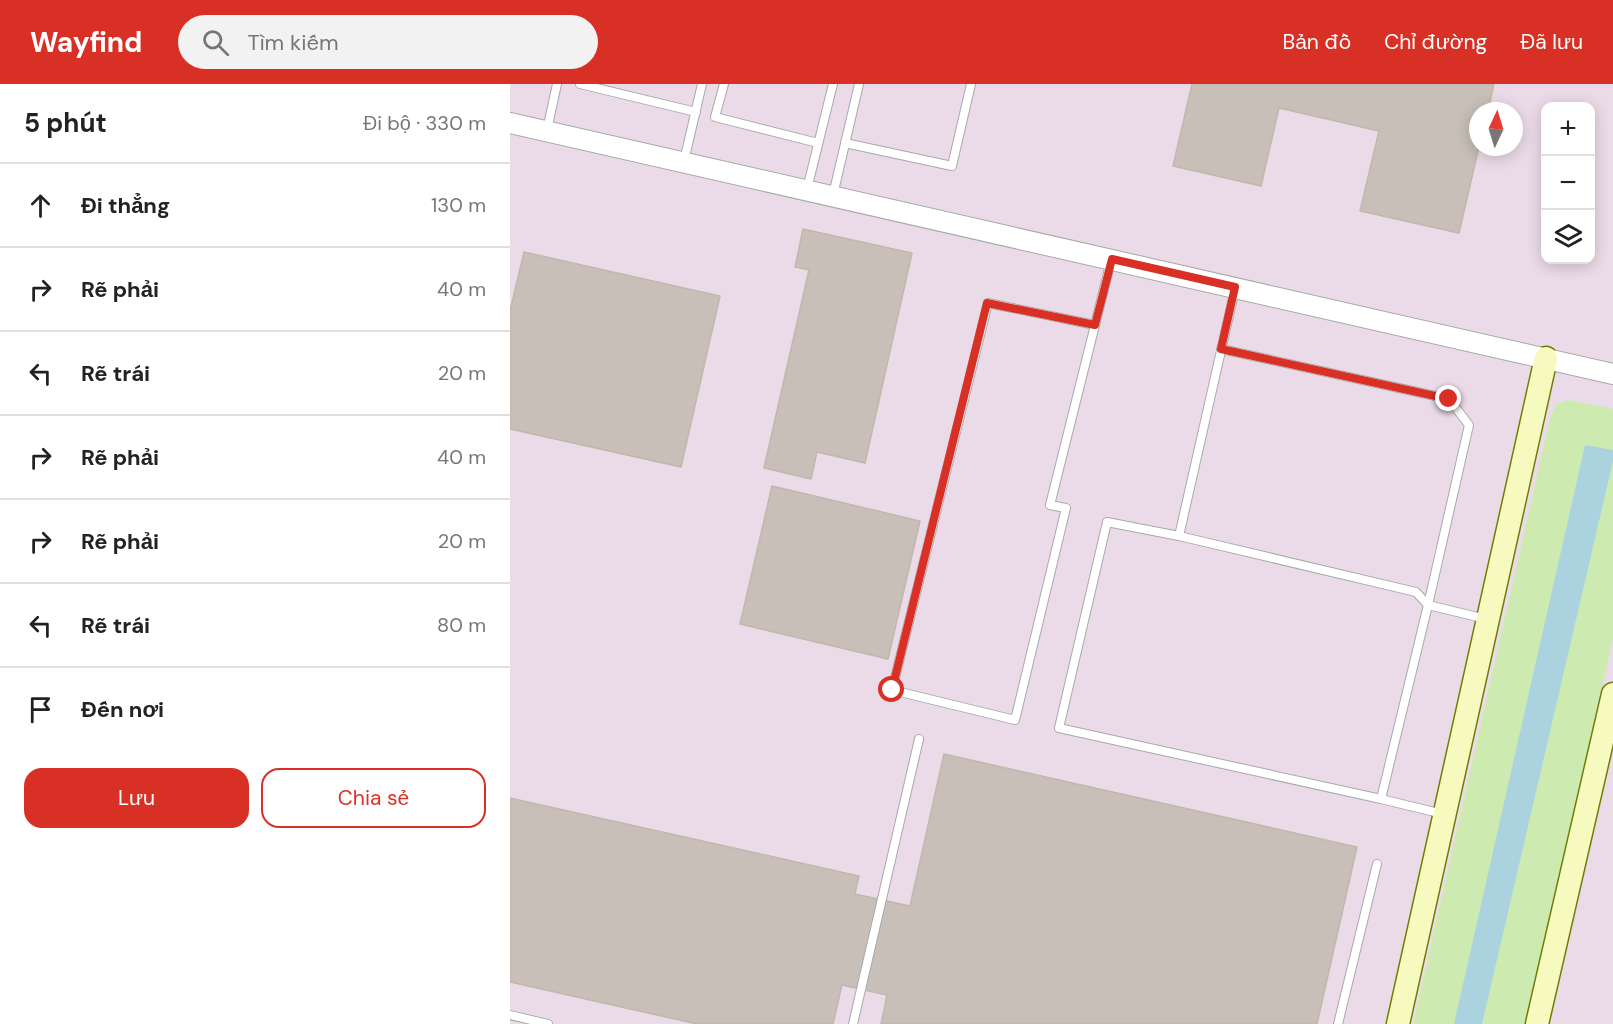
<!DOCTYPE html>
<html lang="vi">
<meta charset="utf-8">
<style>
body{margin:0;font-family:"DM Sans",sans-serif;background:#f2f2f2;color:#222}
.controls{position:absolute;right:18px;top:18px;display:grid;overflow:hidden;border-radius:12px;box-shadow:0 3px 15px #0003}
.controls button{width:54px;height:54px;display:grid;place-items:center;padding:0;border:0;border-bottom:2px solid #e0e0e0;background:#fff;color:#222;font:30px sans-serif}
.compass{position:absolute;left:959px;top:18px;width:54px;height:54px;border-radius:50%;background:#fff;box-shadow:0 3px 15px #0003;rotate:4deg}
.stop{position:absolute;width:18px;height:18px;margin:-14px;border:4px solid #d93025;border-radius:50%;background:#fff}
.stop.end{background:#d93025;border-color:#fff;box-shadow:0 2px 6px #0008}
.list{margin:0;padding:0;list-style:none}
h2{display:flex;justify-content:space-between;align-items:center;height:78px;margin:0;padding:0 24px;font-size:26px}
h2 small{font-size:20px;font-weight:400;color:#767676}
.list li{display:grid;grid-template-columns:39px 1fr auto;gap:18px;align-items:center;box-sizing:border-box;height:84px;padding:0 24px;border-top:2px solid #e0e0e0}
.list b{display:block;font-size:22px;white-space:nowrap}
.list em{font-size:20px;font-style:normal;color:#767676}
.actions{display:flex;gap:12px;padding:18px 24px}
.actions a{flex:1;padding:14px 0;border:2px solid #d93025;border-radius:18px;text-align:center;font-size:21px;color:#d93025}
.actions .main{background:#d93025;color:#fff}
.icon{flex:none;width:33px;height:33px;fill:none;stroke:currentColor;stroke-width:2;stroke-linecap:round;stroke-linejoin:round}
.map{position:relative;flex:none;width:1103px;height:940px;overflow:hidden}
header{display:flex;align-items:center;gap:36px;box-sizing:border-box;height:84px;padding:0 30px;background:#d93025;color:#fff}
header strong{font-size:28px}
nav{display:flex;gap:33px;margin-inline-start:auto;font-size:21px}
.search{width:420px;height:54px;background:#f2f2f2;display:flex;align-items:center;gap:15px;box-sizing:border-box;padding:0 21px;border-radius:33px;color:#767676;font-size:22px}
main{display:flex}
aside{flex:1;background:#fff}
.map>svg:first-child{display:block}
</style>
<header>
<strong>Wayfind</strong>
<div class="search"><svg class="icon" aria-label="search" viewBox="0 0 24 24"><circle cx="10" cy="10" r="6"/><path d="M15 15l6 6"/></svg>Tìm kiếm</div>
<nav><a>Bản đồ</a><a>Chỉ đường</a><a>Đã lưu</a></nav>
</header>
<main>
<aside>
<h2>5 phút<small>Đi bộ · 330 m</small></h2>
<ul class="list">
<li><svg class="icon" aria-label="ahead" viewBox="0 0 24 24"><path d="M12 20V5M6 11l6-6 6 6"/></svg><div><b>Đi thẳng</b></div><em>130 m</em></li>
<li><svg class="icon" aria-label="right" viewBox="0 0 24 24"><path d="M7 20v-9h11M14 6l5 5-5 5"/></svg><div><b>Rẽ phải</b></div><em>40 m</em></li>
<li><svg class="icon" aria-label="left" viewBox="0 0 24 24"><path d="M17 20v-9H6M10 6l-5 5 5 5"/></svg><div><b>Rẽ trái</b></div><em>20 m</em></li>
<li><svg class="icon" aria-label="right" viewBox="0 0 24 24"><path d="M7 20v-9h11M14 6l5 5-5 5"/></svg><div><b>Rẽ phải</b></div><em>40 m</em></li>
<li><svg class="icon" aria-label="right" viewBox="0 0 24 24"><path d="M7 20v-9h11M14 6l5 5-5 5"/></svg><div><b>Rẽ phải</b></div><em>20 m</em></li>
<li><svg class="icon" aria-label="left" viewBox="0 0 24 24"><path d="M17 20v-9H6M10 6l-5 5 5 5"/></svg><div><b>Rẽ trái</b></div><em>80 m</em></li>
<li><svg class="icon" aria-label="arrive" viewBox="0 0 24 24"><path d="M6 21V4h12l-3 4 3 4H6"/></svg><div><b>Đến nơi</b></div></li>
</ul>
<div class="actions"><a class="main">Lưu</a><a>Chia sẻ</a></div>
</aside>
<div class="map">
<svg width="1103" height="940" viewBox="0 0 1103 940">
<rect width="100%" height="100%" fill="#f2efe9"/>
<!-- industrial -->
<path fill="#ebdbe8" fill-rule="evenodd" d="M0 0H1103V940H0ZM1036 22H1080V176H1036ZM968 27H1004V63H968Z"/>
<!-- grass -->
<path fill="#cdebb0" d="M1058 316 1103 325V555L1015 940H903L1040 334 1046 320Z"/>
<!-- water -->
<path fill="#aad3df" d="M1075 361 1103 366V377L972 940H944Z"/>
<!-- building -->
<g fill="#c7bfb8" stroke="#c4b6ab" stroke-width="1.5">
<path d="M682 0H984L978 27H968L969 63 949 149 850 127 869 47 769 24 751 102 663 82Z"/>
<path d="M293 145 402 169 355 379 307 368 301 395 254 384 299 186 285 183Z"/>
<path d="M14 168 210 212 171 383 0 345V227Z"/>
<path d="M262 402 410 437 378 575 230 540Z"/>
<path d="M434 670 847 763 807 940H371L377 911 332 901 323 940H187L0 898V714L349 792 345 810 400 822Z"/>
</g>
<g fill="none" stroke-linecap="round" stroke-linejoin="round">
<defs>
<g id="service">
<path d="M70 0 186 28"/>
<path d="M214 0 205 33 308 59"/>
<path d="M37 46 47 0"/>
<path d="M335 59 442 82 461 0"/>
<path d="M174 77 192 0"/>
<path d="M297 105 323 0"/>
<path d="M323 111 349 0"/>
<path d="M725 205 669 452 906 508 918 521"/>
<path d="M585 241 478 219 382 606 505 636 556 424 540 421 601 177"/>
<path d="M711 265 939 315 959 341 918 521"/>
<path d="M669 452 597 438 549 644 871 715"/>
<path d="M933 730 871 715 918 521 976 535"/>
<path d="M0 931 38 940"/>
<path d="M343 940 409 655"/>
<path d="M828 940 867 780"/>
</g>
<path id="tertiary" d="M0 39 1103 290"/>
<g id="secondary">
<path d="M888 940 1036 274"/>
<path d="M1027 940 1103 610"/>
</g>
</defs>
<!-- service casing -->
<use href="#service" stroke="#a9a9a9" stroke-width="10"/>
<!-- tertiary casing -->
<use href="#tertiary" stroke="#a9a9a9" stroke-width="22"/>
<!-- secondary casing -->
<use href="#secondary" stroke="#707d05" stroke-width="25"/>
<!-- service -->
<use href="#service" stroke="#fff" stroke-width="8"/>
<!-- tertiary -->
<use href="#tertiary" stroke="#fff" stroke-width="20"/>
<!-- secondary -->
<use href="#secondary" stroke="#f7fabf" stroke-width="22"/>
</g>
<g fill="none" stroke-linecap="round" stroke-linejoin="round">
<!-- route -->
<path stroke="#d93025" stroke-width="8" d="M382 606 477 219 585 241 602 175 725 203 711 265 939 315"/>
</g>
</svg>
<div class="controls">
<button>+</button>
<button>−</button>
<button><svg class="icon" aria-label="layers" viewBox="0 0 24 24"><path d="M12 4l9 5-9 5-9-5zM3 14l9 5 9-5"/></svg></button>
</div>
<svg class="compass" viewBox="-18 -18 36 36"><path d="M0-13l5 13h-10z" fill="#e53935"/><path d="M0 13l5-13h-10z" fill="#767676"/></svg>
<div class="stop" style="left:382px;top:606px"></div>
<div class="stop end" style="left:939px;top:315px"></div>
</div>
</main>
